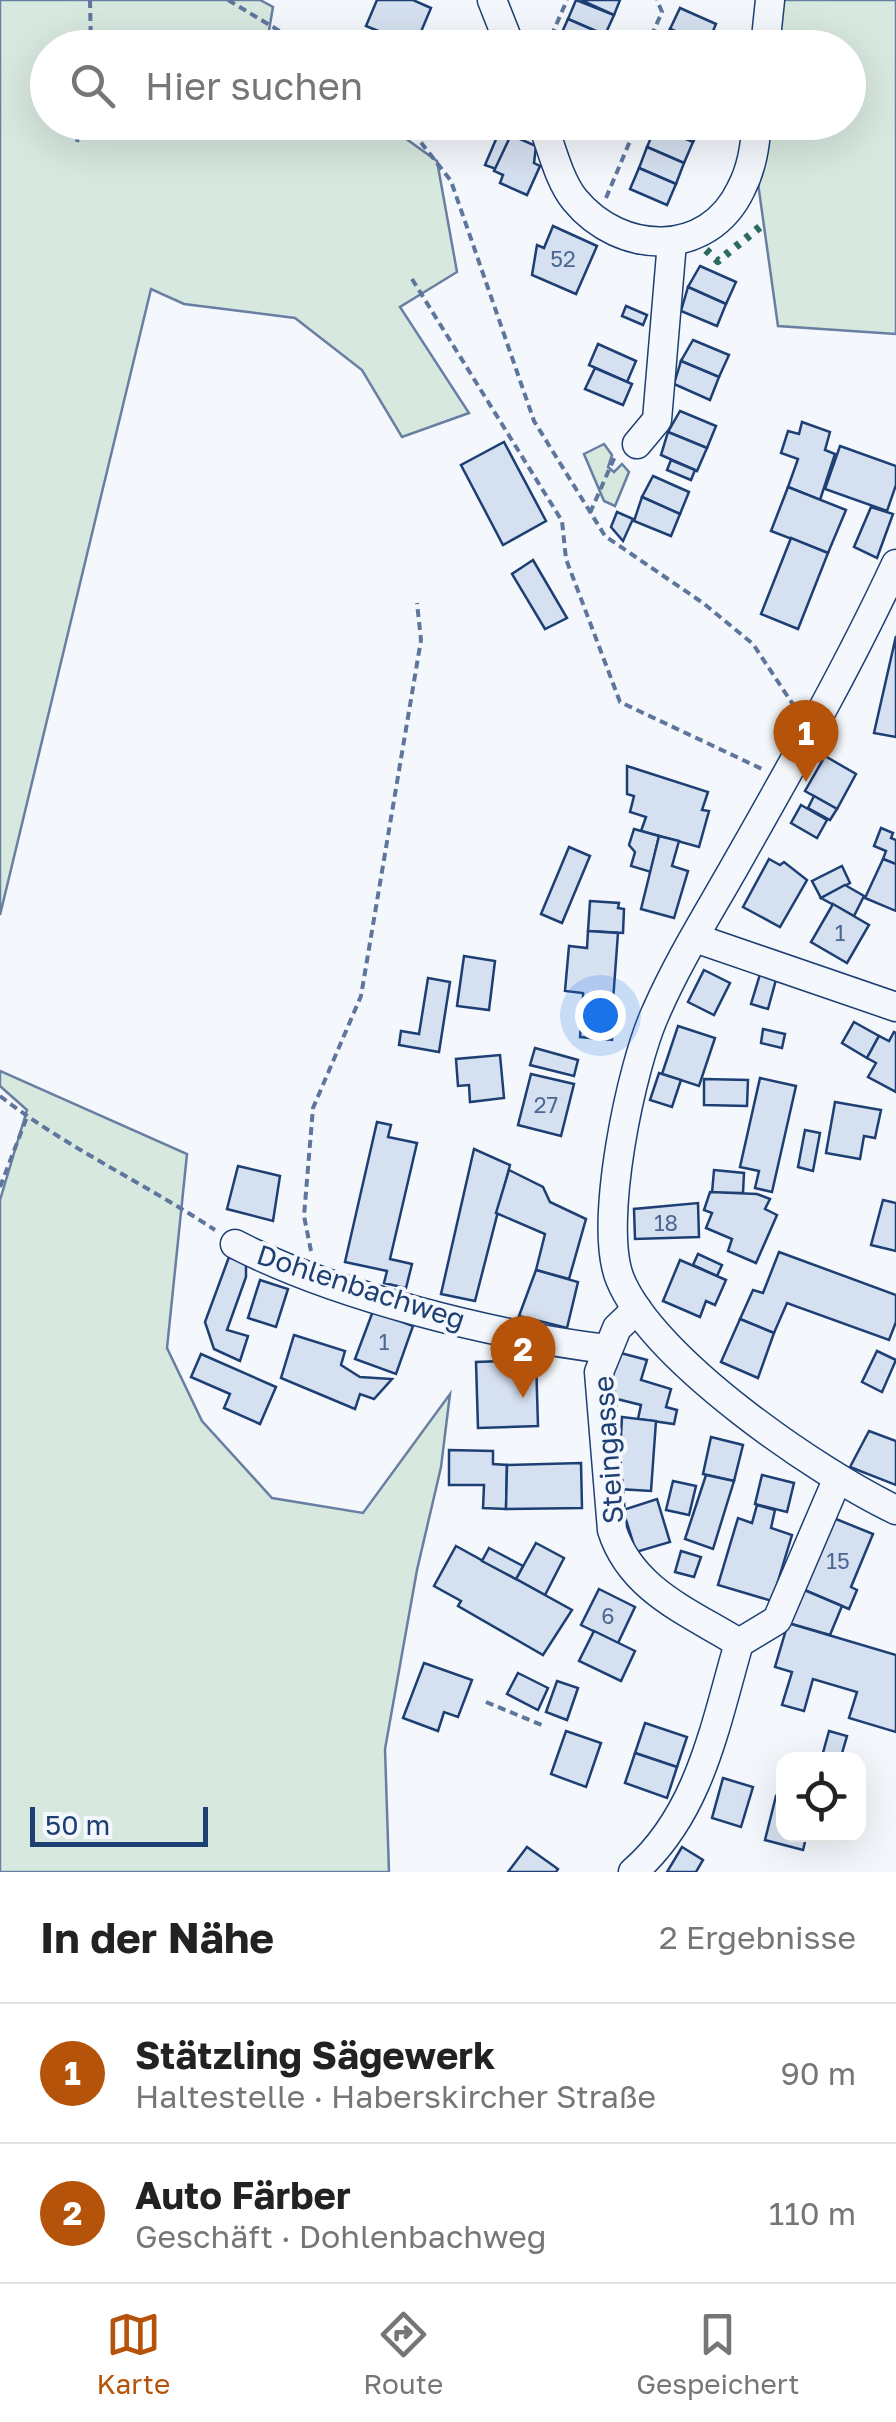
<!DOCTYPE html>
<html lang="de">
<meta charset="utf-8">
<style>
body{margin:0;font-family:"Golos Text",sans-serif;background:#f2f2f2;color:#222}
.controls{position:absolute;right:30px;bottom:30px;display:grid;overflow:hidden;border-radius:20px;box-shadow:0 10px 40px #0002}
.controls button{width:90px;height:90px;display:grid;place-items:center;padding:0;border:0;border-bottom:2px solid #e0e0e0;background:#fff;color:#222;font:50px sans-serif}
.scale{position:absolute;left:30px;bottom:25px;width:178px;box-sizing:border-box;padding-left:10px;border:5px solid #1d3f73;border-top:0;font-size:28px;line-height:35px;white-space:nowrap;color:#1d3f73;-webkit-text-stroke:8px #f4f7fb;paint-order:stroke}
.you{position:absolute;left:600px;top:1015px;width:35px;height:35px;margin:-25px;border:8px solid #fff;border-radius:50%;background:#1a73e8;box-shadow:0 0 0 15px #1a73e833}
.badge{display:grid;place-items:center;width:65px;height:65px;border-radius:50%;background:#b45309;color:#fff;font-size:32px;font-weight:700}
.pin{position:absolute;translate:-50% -82px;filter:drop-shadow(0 2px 5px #0008)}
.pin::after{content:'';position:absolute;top:52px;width:35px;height:30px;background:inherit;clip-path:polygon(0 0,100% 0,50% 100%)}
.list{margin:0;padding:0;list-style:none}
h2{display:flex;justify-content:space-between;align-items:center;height:130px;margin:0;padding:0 40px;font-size:42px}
h2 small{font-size:32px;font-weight:400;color:#767676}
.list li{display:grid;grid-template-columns:65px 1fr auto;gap:30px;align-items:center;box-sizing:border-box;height:140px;padding:0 40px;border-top:2px solid #e0e0e0}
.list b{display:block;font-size:38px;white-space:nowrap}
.list p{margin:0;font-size:32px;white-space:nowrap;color:#767676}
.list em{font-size:32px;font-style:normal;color:#767676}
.icon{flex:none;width:55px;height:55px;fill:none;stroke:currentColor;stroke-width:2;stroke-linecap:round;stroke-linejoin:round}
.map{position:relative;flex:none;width:896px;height:1872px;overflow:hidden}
.search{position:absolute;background:#fff;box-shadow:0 10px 40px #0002;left:30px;right:30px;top:30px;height:110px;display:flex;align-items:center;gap:25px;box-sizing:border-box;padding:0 35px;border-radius:55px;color:#767676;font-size:38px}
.sheet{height:410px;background:#fff}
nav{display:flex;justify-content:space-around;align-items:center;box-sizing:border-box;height:140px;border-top:2px solid #e0e0e0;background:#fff;font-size:28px;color:#767676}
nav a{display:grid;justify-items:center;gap:5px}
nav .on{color:#b45309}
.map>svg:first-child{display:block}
</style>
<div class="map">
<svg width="896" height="1872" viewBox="0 0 896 1872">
<rect width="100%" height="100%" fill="#f4f7fb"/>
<!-- green -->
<g fill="#d7e8df" stroke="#687fa3" stroke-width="2.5">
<path d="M0 0H260L273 7 268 36 284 47 48 48V122L384 123 437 161 457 272 400 307 469 413 402 437 362 370 295 318 184 304 151 289 0 915Z"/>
<path d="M779 0H896V334L778 326 757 176 766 123 848 122V48L774 47Z"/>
<path d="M604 444 612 455 608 467 614 472 622 464 629 472 615 506 604 501 584 454Z"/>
<path d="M0 1071 187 1154 167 1348 202 1421 272 1498 363 1513 450 1394 441 1467 417 1570 385 1749 389 1872H0V1200L27 1110 0 1086Z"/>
</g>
<!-- building -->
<g fill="#d5e0f0" stroke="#1d3f73" stroke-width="2.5">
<path d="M377 0H413L431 8 415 46 366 26Z"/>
<path d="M576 0 614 15 605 35 568 19Z"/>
<path d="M581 0H620L614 15Z"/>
<path d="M680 8 716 24 707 45 670 29Z"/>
<path d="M568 19 605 35 600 48H577L559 39Z"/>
<path d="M670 29 707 45 706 48H662Z"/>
<path d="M463 32 487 44 488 48H456Z"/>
<path d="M658 122H702L693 142 656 126Z"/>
<path d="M656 126 693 142 684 163 647 147Z"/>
<path d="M500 130 511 135 496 169 485 165Z"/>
<path d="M511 135 536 146 534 163 540 166 527 195 500 183 503 175 494 171Z"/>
<path d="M647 147 684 163 676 184 639 168Z"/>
<path d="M639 168 676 184 667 205 630 189Z"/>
<path d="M553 226 597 246 576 294 532 275 537 245 544 248Z"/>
<path d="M700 266 736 282 726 304 688 287Z"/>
<path d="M688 287 726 304 717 326 681 311Z"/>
<path d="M626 306 647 315 643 325 622 316Z"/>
<path d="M693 340 729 355 719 377 681 361Z"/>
<path d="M598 344 636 361 627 382 589 365Z"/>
<path d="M681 361 719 377 710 400 674 384Z"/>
<path d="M595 368 632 384 623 405 585 389Z"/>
<path d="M680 411 716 426 707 448 668 432Z"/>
<path d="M802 422 830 432 825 450 835 454 820 500 788 487 798 459 781 453 788 431 799 434Z"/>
<path d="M668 432 707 448 697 471 661 455Z"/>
<path d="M504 442 546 521 503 545 461 465Z"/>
<path d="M840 446 896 466V485L887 511 825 489Z"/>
<path d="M671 460 695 470 691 480 667 470Z"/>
<path d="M653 476 689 492 680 514 642 497Z"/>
<path d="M788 487 846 510 828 553 771 531Z"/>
<path d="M642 497 680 514 671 536 634 521Z"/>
<path d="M871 507 893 514 877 558 854 547Z"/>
<path d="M617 512 633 519 623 541 611 527Z"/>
<path d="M791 538 828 553 798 629 761 614Z"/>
<path d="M533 560 567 618 545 629 512 574Z"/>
<path d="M896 636V737L874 733Z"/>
<path d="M825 756 856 774 837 809 805 791Z"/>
<path d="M627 766 708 792 702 810 709 811 699 847 641 831 646 817 630 812 634 796 627 794Z"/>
<path d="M814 796 837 809 830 820 808 808Z"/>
<path d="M801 805 827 820 817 838 791 823Z"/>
<path d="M881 828 893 833 891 838 896 840V864L883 859 886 851 874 846Z"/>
<path d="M634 829 659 836 651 872 631 866 635 852 629 845Z"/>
<path d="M659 836 679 841 672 866 688 871 674 918 641 909Z"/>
<path d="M569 847 590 856 562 923 541 914Z"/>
<path d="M769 859 780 865 784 862 807 880 780 927 743 907Z"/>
<path d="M883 859 896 864V911L865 898Z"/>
<path d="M842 866 850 883 821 898 812 881Z"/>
<path d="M845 885 864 896 854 916 821 898Z"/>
<path d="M590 901 619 903 618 908 624 909 623 933 588 931Z"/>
<path d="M833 904 869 925 847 963 811 942Z"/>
<path d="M588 931 618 933 613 1001 583 999V993L565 991 569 946 587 948Z"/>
<path d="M464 956 495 961 489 1010 457 1006Z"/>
<path d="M704 970 730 983 714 1015 688 1002Z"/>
<path d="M761 971 777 976 768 1009 751 1004Z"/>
<path d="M428 978 450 982 439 1052 399 1045 401 1031 419 1034Z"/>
<path d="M583 999 615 1002 612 1040 580 1037Z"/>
<path d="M854 1022 879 1036 867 1058 842 1043Z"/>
<path d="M678 1026 715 1038 699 1086 662 1074Z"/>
<path d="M763 1029 785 1034 782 1048 761 1043Z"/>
<path d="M894 1032 896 1033V1092L868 1077 876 1063 867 1058 879 1036 889 1041Z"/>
<path d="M535 1048 578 1060 574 1076 530 1065Z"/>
<path d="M500 1055 504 1098 470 1102 469 1085 458 1086 456 1059Z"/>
<path d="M659 1073 681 1080 672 1107 650 1100Z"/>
<path d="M531 1074 574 1084 561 1136 518 1125Z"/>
<path d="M760 1078 796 1086 772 1192 755 1188 759 1171 740 1167Z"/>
<path d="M704 1079 748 1080 747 1106 704 1105Z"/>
<path d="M835 1102 881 1110 875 1138 864 1136 860 1159 826 1153Z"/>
<path d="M377 1122 391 1125 388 1137 417 1143 390 1259 412 1264 406 1288 384 1283 387 1271 345 1262Z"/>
<path d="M805 1130 820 1133 813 1171 798 1167Z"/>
<path d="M474 1149 510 1165 475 1301 441 1294Z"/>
<path d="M238 1166 280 1176 273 1221 227 1209Z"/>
<path d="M509 1170 543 1187 550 1202 586 1219 569 1279 536 1270 545 1234 496 1213Z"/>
<path d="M714 1170 744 1173 743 1193H712Z"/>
<path d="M710 1192 757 1194 770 1199 765 1209 777 1215 756 1263 728 1251 732 1239 706 1228 712 1213 704 1210Z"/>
<path d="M883 1200 896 1203V1251L871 1245Z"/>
<path d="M698 1203 699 1237 635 1239 634 1209Z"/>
<path d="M779 1252 896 1295V1322L889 1340 787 1303 774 1333 740 1319 753 1290 763 1293Z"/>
<path d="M698 1254 722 1265 717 1276 693 1265Z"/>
<path d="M229 1257 246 1264V1277L227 1330 248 1336 240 1361 214 1349 205 1322Z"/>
<path d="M680 1260 726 1280 715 1305 706 1301 700 1317 663 1301Z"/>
<path d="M536 1270 578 1282 567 1328 519 1316Z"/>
<path d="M260 1280 288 1289 276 1327 248 1318Z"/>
<path d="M373 1311 413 1326 396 1374 355 1359Z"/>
<path d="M740 1319 774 1333 758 1378 721 1362Z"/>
<path d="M294 1335 345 1351 341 1365 360 1377 392 1379 374 1399 360 1394 355 1409 281 1378Z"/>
<path d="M613 1351 647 1360 641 1380 671 1389 666 1407 677 1410 674 1424 638 1419 641 1405 609 1397Z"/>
<path d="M877 1351 896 1360 882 1392 862 1382Z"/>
<path d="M201 1354 276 1387 260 1424 224 1408 230 1394 191 1377Z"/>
<path d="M536 1360 538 1426 478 1428 476 1362Z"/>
<path d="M622 1417 656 1421 651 1491 618 1489Z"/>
<path d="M869 1431 896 1441V1485L850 1467Z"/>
<path d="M711 1437 743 1445 734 1481 703 1474Z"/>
<path d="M449 1450 493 1451V1464L507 1465 506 1509 483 1508 484 1485H449Z"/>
<path d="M581 1463 582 1508 506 1509 507 1465Z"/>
<path d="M706 1475 734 1481 713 1549 685 1539Z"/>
<path d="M762 1475 794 1483 787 1512 755 1504Z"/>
<path d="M673 1481 696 1486 689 1515 666 1510Z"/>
<path d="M657 1499 670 1542 636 1552 623 1510Z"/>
<path d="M757 1505 775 1510 771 1528 792 1535 772 1601 718 1585 738 1518 752 1523Z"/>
<path d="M831 1517 873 1534 851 1587 857 1590 849 1609 802 1589Z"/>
<path d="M536 1543 564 1558 545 1595 516 1579Z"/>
<path d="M456 1546 572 1610 543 1655 458 1606 461 1601 434 1586Z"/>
<path d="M489 1548 523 1566 516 1579 482 1561Z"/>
<path d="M681 1551 701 1557 694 1577 675 1572Z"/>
<path d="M599 1589 635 1607 618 1643 581 1625Z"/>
<path d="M802 1589 842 1606 830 1635 788 1623Z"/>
<path d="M788 1623 896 1655V1732L849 1718 857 1692 813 1679 804 1711 782 1705 792 1672 775 1667Z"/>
<path d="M594 1631 635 1651 621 1681 579 1661Z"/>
<path d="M424 1663 472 1680 458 1717 444 1712 438 1731 403 1718Z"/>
<path d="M518 1673 548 1688 538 1710 507 1694Z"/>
<path d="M557 1681 578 1688 567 1720 546 1712Z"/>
<path d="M645 1723 687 1737 677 1767 635 1753Z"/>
<path d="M566 1731 601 1743 586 1787 551 1774Z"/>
<path d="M829 1731 847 1736 840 1760H821Z"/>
<path d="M635 1753 677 1767 667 1798 625 1783Z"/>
<path d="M723 1778 753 1787 741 1827 712 1818Z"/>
<path d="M776 1796 784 1797V1834H807L803 1850 765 1840Z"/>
<path d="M527 1847 558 1869 556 1872H508Z"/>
<path d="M682 1847 703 1860 696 1872H667Z"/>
</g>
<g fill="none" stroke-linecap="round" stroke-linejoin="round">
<defs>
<g id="minor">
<path d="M492 0 511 48"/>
<path d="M765 48 770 0"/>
<path d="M542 122C551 146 559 181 575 200 620 255 708 259 741 189 752 168 755 146 757 122"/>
<path d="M637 444 657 420 672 242"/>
<path d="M896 564C849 665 794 762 739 859 711 909 679 959 656 1012 631 1066 598 1225 620 1279 653 1360 818 1473 896 1510"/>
<path d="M695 938 896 1007"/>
<path d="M235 1244C335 1296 493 1335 606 1349"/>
<path d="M739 1643 777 1620 837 1480"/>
<path d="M633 1872C700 1814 715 1725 739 1643 689 1612 631 1590 612 1530L599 1372 617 1328 637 1309"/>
</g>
</defs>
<!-- minor casing -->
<use href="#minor" stroke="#1d3f73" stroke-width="31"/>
<!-- path -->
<g stroke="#5e769c" stroke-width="4" stroke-dasharray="8 5" stroke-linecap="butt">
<path d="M90 0 91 48"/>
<path d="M228 0 308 48"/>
<path d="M546 48 567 0"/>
<path d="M646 48 662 12 657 0"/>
<path d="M405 122 451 181 534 421 605 536 703 603 753 644 796 709"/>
<path d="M77 142 82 122"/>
<path d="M606 198 638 122"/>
<path d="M412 279 562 521 566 559 620 702 762 769"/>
<path d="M590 513 616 454"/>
<path d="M0 1096C67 1148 144 1183 215 1230"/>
<path d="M0 1187 27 1117"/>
<path d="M311 1251 304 1216 313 1108 361 996 421 640 417 603"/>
<path d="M486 1702 544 1726"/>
</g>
<!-- minor -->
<use href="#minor" stroke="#f4f7fb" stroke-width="28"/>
<!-- hedge -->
<path stroke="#2c6c60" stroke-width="8" stroke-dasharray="5 8" stroke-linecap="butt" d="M706 250 718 261 760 227"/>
</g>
<g text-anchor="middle" stroke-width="8" stroke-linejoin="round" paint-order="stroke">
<!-- number labels -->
<g font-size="22" fill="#4b6792">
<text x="563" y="267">52</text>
<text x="840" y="941">1</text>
<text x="546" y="1113">27</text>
<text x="666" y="1231">18</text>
<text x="384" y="1350">1</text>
<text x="838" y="1569">15</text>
<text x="608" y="1624">6</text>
</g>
<!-- street labels -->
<g font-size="28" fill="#1d3f73" stroke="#f4f7fb">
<text transform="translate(361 1287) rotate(18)" y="10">Dohlenbachweg</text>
<text transform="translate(608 1450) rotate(-94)" y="10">Steingasse</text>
</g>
</g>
</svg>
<div class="controls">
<button><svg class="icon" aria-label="locate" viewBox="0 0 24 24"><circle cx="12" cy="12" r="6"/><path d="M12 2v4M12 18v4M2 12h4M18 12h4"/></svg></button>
</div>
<div class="scale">50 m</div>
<div class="you"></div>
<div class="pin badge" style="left:806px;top:782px">1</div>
<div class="pin badge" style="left:523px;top:1398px">2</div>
<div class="search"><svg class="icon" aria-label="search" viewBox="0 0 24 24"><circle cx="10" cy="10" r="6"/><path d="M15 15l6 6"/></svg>Hier suchen</div>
</div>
<section class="sheet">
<h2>In der Nähe<small>2 Ergebnisse</small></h2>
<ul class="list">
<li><span class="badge">1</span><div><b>Stätzling Sägewerk</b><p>Haltestelle · Haberskircher Straße</p></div><em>90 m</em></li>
<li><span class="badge">2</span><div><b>Auto Färber</b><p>Geschäft · Dohlenbachweg</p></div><em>110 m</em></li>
</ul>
</section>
<nav>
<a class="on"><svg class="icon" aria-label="map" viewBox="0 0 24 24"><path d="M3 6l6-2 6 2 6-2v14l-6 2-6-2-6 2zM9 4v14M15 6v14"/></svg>Karte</a>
<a><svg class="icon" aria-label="directions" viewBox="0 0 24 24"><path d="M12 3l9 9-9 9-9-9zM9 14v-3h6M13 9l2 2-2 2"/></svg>Route</a>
<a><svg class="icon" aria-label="saved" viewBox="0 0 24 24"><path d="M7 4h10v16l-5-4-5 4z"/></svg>Gespeichert</a>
</nav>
